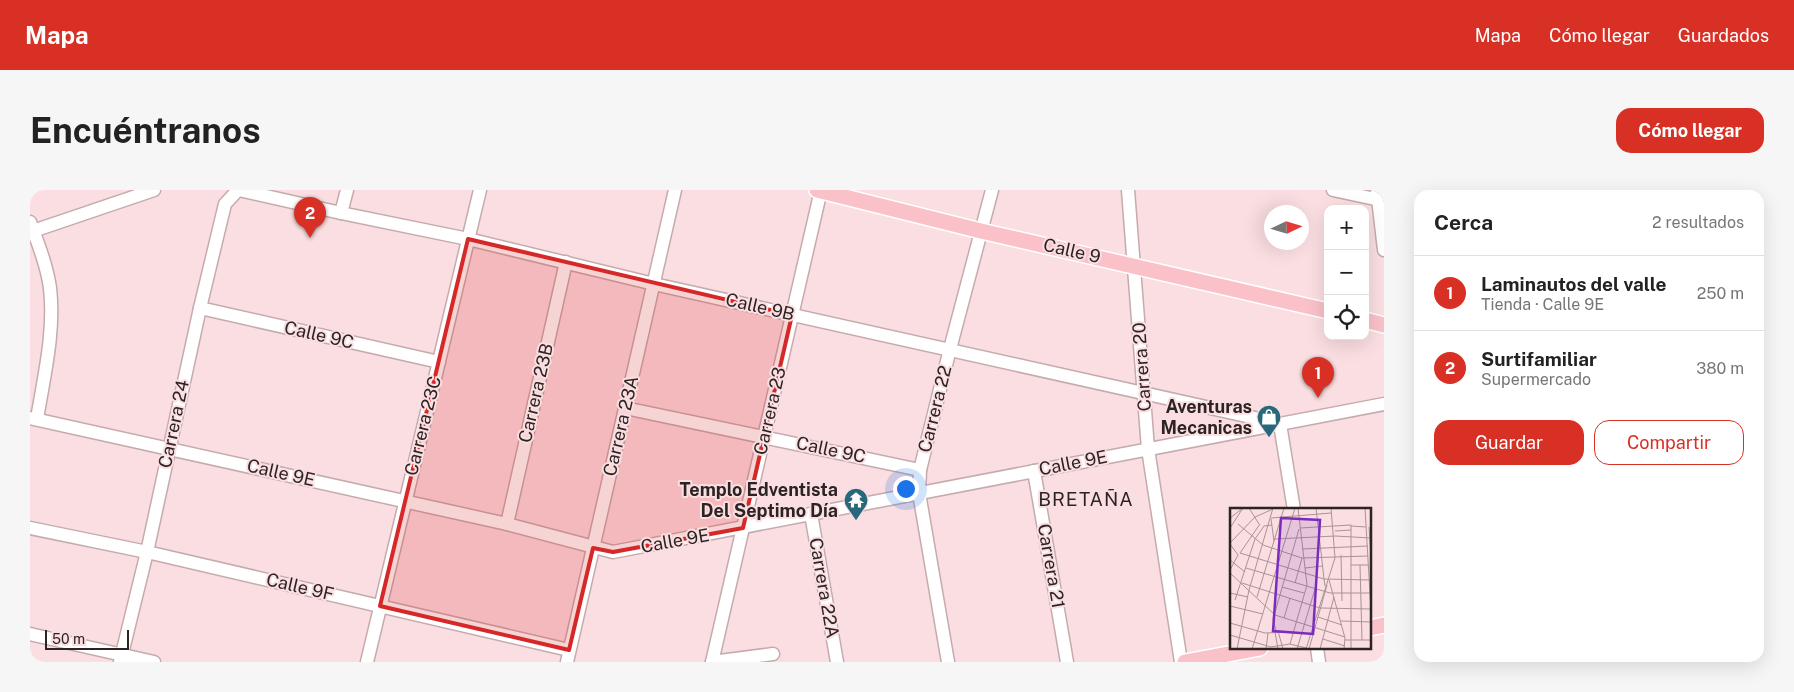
<!DOCTYPE html>
<html lang="es">
<meta charset="utf-8">
<style>
body{margin:0;font-family:"Public Sans",sans-serif;background:#f6f6f6;color:#222}
.controls{position:absolute;right:15px;top:15px;display:grid;overflow:hidden;border-radius:10px;box-shadow:0 5px 20px #0002}
.controls button{width:45px;height:45px;display:grid;place-items:center;padding:0;border:0;border-bottom:1px solid #e0e0e0;background:#fff;color:#222;font:25px sans-serif}
.compass{position:absolute;left:1234px;top:15px;width:45px;height:45px;border-radius:50%;background:#fff;box-shadow:0 5px 20px #0002;rotate:86deg}
.scale{position:absolute;left:15px;bottom:12px;width:84px;box-sizing:border-box;padding-left:5px;border:2px solid #2c2323;border-top:0;font-size:14px;line-height:18px;white-space:nowrap;color:#2c2323;-webkit-text-stroke:4px #fadee1;paint-order:stroke}
.you{position:absolute;left:875px;top:298px;width:18px;height:18px;margin:-12px;border:4px solid #fff;border-radius:50%;background:#1a73e8;box-shadow:0 0 0 8px #1a73e833}
.badge{display:grid;place-items:center;width:32px;height:32px;border-radius:50%;background:#d93025;color:#fff;font-size:16px;font-weight:700}
.pin{position:absolute;translate:-50% -41px;filter:drop-shadow(0 1px 2px #0008)}
.pin::after{content:'';position:absolute;top:26px;width:18px;height:15px;background:inherit;clip-path:polygon(0 0,100% 0,50% 100%)}
.list{margin:0;padding:0;list-style:none}
h2{display:flex;justify-content:space-between;align-items:center;height:65px;margin:0;padding:0 20px;font-size:21px}
h2 small{font-size:16px;font-weight:400;color:#767676}
.list li{display:grid;grid-template-columns:32px 1fr auto;gap:15px;align-items:center;box-sizing:border-box;height:75px;padding:0 20px;border-top:1px solid #e0e0e0}
.list b{display:block;font-size:19px;white-space:nowrap}
.list p{margin:0;font-size:16px;white-space:nowrap;color:#767676}
.list em{font-size:16px;font-style:normal;color:#767676}
.actions{display:flex;gap:10px;padding:15px 20px}
.actions a{flex:1;padding:11px 0;border:1px solid #d93025;border-radius:15px;text-align:center;font-size:18px;color:#d93025}
.actions .main{background:#d93025;color:#fff}
.icon{flex:none;width:28px;height:28px;fill:none;stroke:currentColor;stroke-width:2;stroke-linecap:round;stroke-linejoin:round}
.map{position:relative;flex:none;width:1354px;height:472px;overflow:hidden;border-radius:15px}
header{display:flex;align-items:center;gap:30px;box-sizing:border-box;height:70px;padding:0 25px;background:#d93025;color:#fff}
header strong{font-size:24px}
nav{display:flex;gap:28px;margin-inline-start:auto;font-size:18px}
.intro{display:flex;align-items:center;justify-content:space-between;box-sizing:border-box;height:120px;padding:0 30px}
h1{margin:0;font-size:35px}
.button{padding:12px 22px;border-radius:15px;background:#d93025;color:#fff;font-size:18px;font-weight:700}
main{display:flex;gap:30px;padding:0 30px}
aside{flex:1;background:#fff;border-radius:15px;box-shadow:0 5px 20px #0002}
.map>svg:first-child{display:block}
</style>
<header>
<strong>Mapa</strong>
<nav><a>Mapa</a><a>Cómo llegar</a><a>Guardados</a></nav>
</header>
<div class="intro"><h1>Encuéntranos</h1><a class="button">Cómo llegar</a></div>
<main>
<div class="map">
<svg width="1354" height="472" viewBox="0 0 1354 472">
<rect width="100%" height="100%" fill="#fadee1"/>
<g fill="none" stroke-linecap="round" stroke-linejoin="round">
<defs>
<g id="minor">
<path d="M209 0 311 23 438 49 624 94 1243 232"/>
<path d="M1098 0 1118 259 1151 472"/>
<path d="M1303 0 1354 11"/>
<path d="M1347 0 1354 60"/>
<path d="M311 23 317 0"/>
<path d="M0 32C8 53 17 76 20 98 25 142 14 186 7 229"/>
<path d="M3 41 124 0"/>
<path d="M170 118 409 172"/>
<path d="M595 218 890 280"/>
<path d="M0 228 477 334 583 362 1354 214"/>
<path d="M1250 234 1264 320"/>
<path d="M1004 281 1037 472"/>
<path d="M781 324 807 472"/>
<path d="M477 334 536 72"/>
<path d="M0 338 117 362 539 460"/>
<path d="M0 444 124 472"/>
<path d="M1287 458 1289 472"/>
<path d="M90 472 117 362 170 118 195 14 208 0"/>
<path d="M337 472 450 0"/>
<path d="M537 472 645 0"/>
<path d="M682 472 791 0"/>
<path d="M682 472 743 464"/>
<path d="M918 472 889 303 890 280 920 159 962 0"/>
</g>
<g id="major">
<path d="M787 0 951 41 1298 121"/>
<path d="M1335 130 1354 135"/>
<path d="M1340 438 1354 435"/>
<path d="M1155 472 1230 458"/>
</g>
</defs>
<!-- minor casing -->
<use href="#minor" stroke="#c5abad" stroke-width="15"/>
<!-- major casing -->
<use href="#major" stroke="#fff" stroke-width="18"/>
<!-- minor -->
<use href="#minor" stroke="#fff" stroke-width="12"/>
<!-- major -->
<use href="#major" stroke="#fac1c8" stroke-width="15"/>
</g>
<!-- marked area -->
<path fill="#d62828" fill-opacity="0.2" stroke="#d62828" stroke-width="4" stroke-linejoin="round" d="M438 49 762 125 713 338 583 362 563 358 539 460 350 416Z"/>
<!-- icons -->
<defs>
<symbol id="shop-pin" viewBox="-11 -11 22 30"><path d="M0 17L-7.5 6A9.5 9.5 0 1 1 7.5 6Z" fill="#27687c" stroke="#fadee1"/><path d="M-5-2.5h2.3a2.7 3.5 0 0 1 5.4 0H5L5.5 6h-11ZM-1.5-2.5h3a1.5 2.3 0 0 0-3 0Z" fill="#fff"/></symbol>
<symbol id="temple-pin" viewBox="-11 -11 22 30"><path d="M0 17L-7.5 6A9.5 9.5 0 1 1 7.5 6Z" fill="#27687c" stroke="#fadee1"/><path d="M0-6L5-2H3V0L6.5 2.5H4V6H1.5V3h-3V6H-4V2.5H-6.5L-3 0V-2H-5Z" fill="#fff"/></symbol>
</defs>
<g fill-rule="evenodd">
<use href="#shop-pin" x="1225" y="213" width="28" height="38"/>
<use href="#temple-pin" x="812" y="296" width="28" height="38"/>
</g>
<g text-anchor="middle" stroke-width="4" stroke-linejoin="round" paint-order="stroke">
<!-- street labels -->
<g font-size="18" fill="#2c2323" stroke="#fadee1">
<text transform="translate(1042 61) rotate(13)" y="6">Calle 9</text>
<text transform="translate(730 117) rotate(13)" y="6">Calle 9B</text>
<text transform="translate(289 145) rotate(13)" y="6">Calle 9C</text>
<text transform="translate(1112 177) rotate(-94)" y="6">Carrera 20</text>
<text transform="translate(506 203) rotate(-77)" y="6">Carrera 23B</text>
<text transform="translate(905 219) rotate(-76)" y="6">Carrera 22</text>
<text transform="translate(740 221) rotate(-77)" y="6">Carrera 23</text>
<text transform="translate(144 234) rotate(-78)" y="6">Carrera 24</text>
<text transform="translate(393 236) rotate(-76)" y="6">Carrera 23C</text>
<text transform="translate(591 236) rotate(-77)" y="6">Carrera 23A</text>
<text transform="translate(801 260) rotate(12)" y="6">Calle 9C</text>
<text transform="translate(1043 273) rotate(-11)" y="6">Calle 9E</text>
<text transform="translate(251 283) rotate(13)" y="6">Calle 9E</text>
<text transform="translate(645 351) rotate(-10)" y="6">Calle 9E</text>
<text transform="translate(1021 376) rotate(80)" y="6">Carrera 21</text>
<text transform="translate(270 397) rotate(13)" y="6">Calle 9F</text>
<text transform="translate(794 398) rotate(80)" y="6">Carrera 22A</text>
</g>
<!-- poi labels -->
<g font-size="18" font-weight="bold" fill="#2c2323" stroke="#fadee1" text-anchor="end">
<text x="1222" y="223">Aventuras<tspan x="1222" dy="21">Mecanicas</tspan></text>
<text x="808" y="306">Templo Edventista<tspan x="808" dy="21">Del Septimo Día</tspan></text>
</g>
<!-- neighbourhood labels -->
<g font-size="19" letter-spacing="1" fill="#2c2323" stroke="#fadee1">
<text x="1056" y="316">BRETAÑA</text>
</g>
</g>
<!-- overview -->
<g transform="translate(1200 318)">
<rect width="141" height="141" fill="#fadee1"/>
<path fill="none" stroke="#a89395" stroke-width="1" d="M19 0 29 16M86 0 94 71 141 72M135 0 141 103M0 10 13 0M41 10 101 5M41 11 44 33M8 16 33 37 72 50 138 48M30 16 10 45 94 71 95 78M121 18 136 19M139 19 141 50M0 20 13 0M70 20 121 17V141M105 23 121 22M45 31 105 28 141 30M0 35 25 9 43 1M0 36 8 47 0 62M72 41 138 38M111 47 112 93M0 52 15 64M121 57H139M130 57 132 132M16 60 100 85H140M75 60 93 58M0 65 45 107 115 129M99 72 115 130 114 141M12 75 90 100 140 101M65 75 72 50M52 79 74 85M0 85 18 89M27 89 54 0M5 92 25 31 34 18 42 17M0 98 33 106M88 109 112 117M54 110 60 90M111 113 141 114M0 115 35 125 62 124M46 123 43 111 69 21M48 123 53 141M45 124 48 141M0 127 41 139 60 136 76 140M93 131 115 138M115 132H141M60 136 77 77 68 0M7 141 19 82 43 0M22 141 65 0M36 141 38 125M67 141 85 81M76 141 105 50 101 0M79 141 97 77M90 141 104 89"/>
<path fill="#7b2cbf" fill-opacity="0.15" stroke="#7b2cbf" stroke-width="2.5" d="M51 10 90 12 83 126 43 123Z"/>
<rect width="141" height="141" fill="none" stroke="#2c2323" stroke-width="2.5"/>
</g>
</svg>
<div class="controls">
<button>+</button>
<button>−</button>
<button><svg class="icon" aria-label="locate" viewBox="0 0 24 24"><circle cx="12" cy="12" r="6"/><path d="M12 2v4M12 18v4M2 12h4M18 12h4"/></svg></button>
</div>
<svg class="compass" viewBox="-18 -18 36 36"><path d="M0-13l5 13h-10z" fill="#e53935"/><path d="M0 13l5-13h-10z" fill="#767676"/></svg>
<div class="scale">50 m</div>
<div class="you"></div>
<div class="pin badge" style="left:1288px;top:208px">1</div>
<div class="pin badge" style="left:280px;top:48px">2</div>
</div>
<aside>
<h2>Cerca<small>2 resultados</small></h2>
<ul class="list">
<li><span class="badge">1</span><div><b>Laminautos del valle</b><p>Tienda · Calle 9E</p></div><em>250 m</em></li>
<li><span class="badge">2</span><div><b>Surtifamiliar</b><p>Supermercado</p></div><em>380 m</em></li>
</ul>
<div class="actions"><a class="main">Guardar</a><a>Compartir</a></div>
</aside>
</main>
